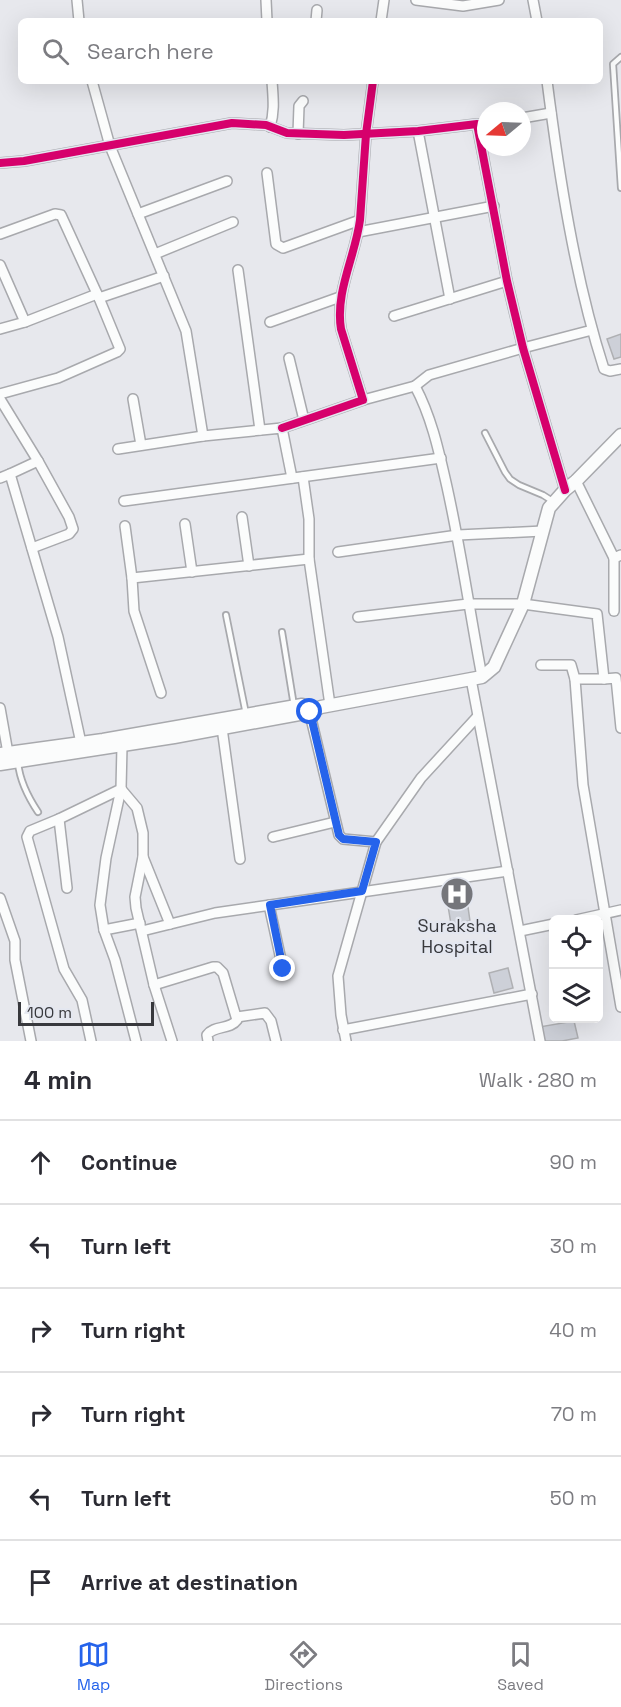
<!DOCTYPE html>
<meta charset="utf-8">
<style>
body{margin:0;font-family:"Space Grotesk",sans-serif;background:#f7f7f7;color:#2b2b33}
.controls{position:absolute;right:18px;bottom:18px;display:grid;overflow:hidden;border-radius:9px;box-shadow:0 6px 24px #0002}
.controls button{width:54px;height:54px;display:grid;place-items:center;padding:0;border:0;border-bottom:2px solid #e1e1e2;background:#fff;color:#2b2b33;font:30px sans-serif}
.compass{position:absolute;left:477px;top:102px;width:54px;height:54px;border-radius:50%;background:#fff;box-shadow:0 6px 24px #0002;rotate:251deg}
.scale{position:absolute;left:18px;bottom:15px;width:136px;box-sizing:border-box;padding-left:6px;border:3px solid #38393d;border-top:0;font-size:16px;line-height:21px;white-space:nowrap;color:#38393d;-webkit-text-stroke:4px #e4e7f0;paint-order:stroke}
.stop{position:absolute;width:18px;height:18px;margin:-14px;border:4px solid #2563eb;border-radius:50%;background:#fff}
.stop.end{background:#2563eb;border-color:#fff;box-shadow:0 2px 6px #0008}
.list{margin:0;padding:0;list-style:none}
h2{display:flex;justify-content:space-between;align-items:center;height:78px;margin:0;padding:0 24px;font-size:26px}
h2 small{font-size:20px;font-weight:400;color:#7c7c81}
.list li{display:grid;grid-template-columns:39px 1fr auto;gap:18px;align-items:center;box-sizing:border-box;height:84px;padding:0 24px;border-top:2px solid #e1e1e2}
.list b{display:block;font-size:22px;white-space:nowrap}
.list em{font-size:20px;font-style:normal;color:#7c7c81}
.icon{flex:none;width:33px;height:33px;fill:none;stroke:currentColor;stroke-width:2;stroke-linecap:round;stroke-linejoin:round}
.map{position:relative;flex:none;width:621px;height:1041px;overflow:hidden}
.search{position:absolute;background:#fff;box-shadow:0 6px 24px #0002;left:18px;right:18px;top:18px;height:66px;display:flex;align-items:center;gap:15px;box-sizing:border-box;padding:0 21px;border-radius:9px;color:#7c7c81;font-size:22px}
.sheet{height:582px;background:#fff}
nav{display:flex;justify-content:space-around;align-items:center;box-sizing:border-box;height:84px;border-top:2px solid #e1e1e2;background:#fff;font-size:16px;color:#7c7c81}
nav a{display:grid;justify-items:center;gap:3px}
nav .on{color:#2563eb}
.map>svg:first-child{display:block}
</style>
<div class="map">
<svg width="621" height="1041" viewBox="0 0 621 1041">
<rect width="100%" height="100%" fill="#e7e8ed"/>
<!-- building -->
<g fill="#cdd0d8" stroke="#afb0b3" stroke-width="1.5">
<path d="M621 334V357L614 359 607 339Z"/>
<path d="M464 879 470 921 451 924 444 882Z"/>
<path d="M508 968 513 988 494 993 489 973Z"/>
<path d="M574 1021 578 1038 562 1041H542L539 1027Z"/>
</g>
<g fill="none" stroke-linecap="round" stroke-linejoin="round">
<defs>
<g id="service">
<path d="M621 57 613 64 621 188"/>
<path d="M485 433 505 472 510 479 519 485 543 495 554 502"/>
<path d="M226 615 246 714"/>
<path d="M282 632 294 706"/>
<path d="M18 763C20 782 28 797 38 812"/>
</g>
<g id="minor">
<path d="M77 0 79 21"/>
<path d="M266 0 267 21"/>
<path d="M416 0 463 6 499 0"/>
<path d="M533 0 537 21"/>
<path d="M316 21 317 10"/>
<path d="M381 21 384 0"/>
<path d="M92 81 110 146 186 331 203 436"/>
<path d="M547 81C559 175 575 279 604 369L610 371 621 369"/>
<path d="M522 118 551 113"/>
<path d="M270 127C275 111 273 97 272 81"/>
<path d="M418 131 450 299"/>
<path d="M298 134 299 106 303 101"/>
<path d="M0 163 24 161 232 123 266 125 287 133 344 135 418 131 477 124 507 281 523 348 565 490"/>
<path d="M267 173 276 244 283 248 360 220"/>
<path d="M138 214 227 181"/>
<path d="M358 232 494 206"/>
<path d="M0 234 55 214 61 215 99 298 120 349 117 352 58 378 0 394"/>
<path d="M155 254 233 222"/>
<path d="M0 265 25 322"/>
<path d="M238 270 260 430"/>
<path d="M99 298 164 276"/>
<path d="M394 316 507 281"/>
<path d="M270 322 340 297"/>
<path d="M0 329 25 322 97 294"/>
<path d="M289 358 304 420"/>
<path d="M415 386 429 375 523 348 592 330"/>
<path d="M0 399 38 461 10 474"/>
<path d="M133 399 141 445"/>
<path d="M363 400 415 386C432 418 439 452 447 487 461 550 470 614 482 677"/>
<path d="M282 428 363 400 341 329C335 292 355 257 360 220L366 134 373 81"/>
<path d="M118 449 203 436 282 428 292 478"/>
<path d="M303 477 309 519V559L330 705"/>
<path d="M0 478 10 474 58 637 81 743"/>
<path d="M576 481 614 558 621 555"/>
<path d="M124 501 441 458"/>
<path d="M242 517 249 566"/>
<path d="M185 524 192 572"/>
<path d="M125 526 132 578 134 611 161 693"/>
<path d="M32 548 69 534 73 529 69 517 38 461"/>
<path d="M338 552 458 535 543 531"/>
<path d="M132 578 309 559"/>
<path d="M614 611V558"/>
<path d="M358 617 468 604H523L597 614 604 679H575L571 665H541"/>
<path d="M471 679 540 1041"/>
<path d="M575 679 583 785 621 1007"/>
<path d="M604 679 616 678 621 728"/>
<path d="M308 706 339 835 343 839 376 842"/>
<path d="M0 708 8 753"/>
<path d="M222 728 240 859"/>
<path d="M121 789 137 808 143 833V857L135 897 136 908 154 985 172 1041"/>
<path d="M121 789 106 858 100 905 104 930 115 960 136 1041"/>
<path d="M59 819 30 831 27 837 64 969 82 1000 91 1041"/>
<path d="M273 837 335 822"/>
<path d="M143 857 170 924"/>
<path d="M67 888 59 819 121 789 122 746"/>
<path d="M0 898 15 941V960L31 1041"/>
<path d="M269 905 283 969"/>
<path d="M576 920 621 910"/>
<path d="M104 930 140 923"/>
<path d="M142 931 215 913 508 871"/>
<path d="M520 931 554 924"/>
<path d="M154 985 213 967H217L223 973 237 1020C230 1030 214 1025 207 1035L208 1041"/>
<path d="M237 1017 265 1013 271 1021 276 1041"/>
<path d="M343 1030 532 994"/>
<path d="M346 1041 341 1015 338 976 376 842 421 778 477 717"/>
</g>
<g id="secondary">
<path d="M0 754 103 740 302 705"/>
<path d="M0 764 174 737 310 712 321 707 482 677 494 667 523 604 549 508 565 490 576 481 621 435"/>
</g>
</defs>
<!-- service casing -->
<use href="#service" stroke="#a8a9ad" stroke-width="8"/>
<!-- minor casing -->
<use href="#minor" stroke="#a8a9ad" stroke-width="12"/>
<!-- secondary casing -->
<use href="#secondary" stroke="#a8a9ad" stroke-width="15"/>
<!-- service -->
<use href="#service" stroke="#fbfcfc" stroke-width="4.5"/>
<!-- minor -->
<use href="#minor" stroke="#fbfcfc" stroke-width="9"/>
<!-- secondary -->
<use href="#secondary" stroke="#fbfcfc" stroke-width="12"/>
<defs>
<g id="cycleway">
<path d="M0 163 24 161 232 123 266 125 287 133 344 135 418 131 477 124 507 281 523 348 565 490"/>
<path d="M282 428 363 400 341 329C335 292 355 257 360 220L366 134 373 81"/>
</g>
</defs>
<!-- cycleway casing -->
<use href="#cycleway" stroke="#e4e7f0" stroke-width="11"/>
<!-- cycleway -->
<use href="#cycleway" stroke="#d6006c" stroke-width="8"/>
</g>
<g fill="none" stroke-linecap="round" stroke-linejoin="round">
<!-- route -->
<path stroke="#2563eb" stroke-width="8" d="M283 969 270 905 362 891 376 842 343 839 339 835 310 712"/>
</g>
<!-- icons -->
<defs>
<symbol id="hospital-disc" viewBox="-11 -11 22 22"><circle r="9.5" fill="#75767b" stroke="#e4e7f0"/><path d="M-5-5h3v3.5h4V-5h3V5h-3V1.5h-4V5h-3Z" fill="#fff"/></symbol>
</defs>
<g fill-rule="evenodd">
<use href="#hospital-disc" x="438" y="875" width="38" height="38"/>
</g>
<g text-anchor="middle" stroke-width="4.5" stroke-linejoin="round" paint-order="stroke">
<!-- poi labels -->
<g font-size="18" fill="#38393d" stroke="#e4e7f0">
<text x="457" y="932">Suraksha<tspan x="457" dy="21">Hospital</tspan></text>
</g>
</g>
</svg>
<div class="controls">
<button><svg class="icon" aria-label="locate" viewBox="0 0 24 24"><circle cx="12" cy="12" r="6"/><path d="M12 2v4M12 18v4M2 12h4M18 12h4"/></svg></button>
<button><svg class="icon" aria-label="layers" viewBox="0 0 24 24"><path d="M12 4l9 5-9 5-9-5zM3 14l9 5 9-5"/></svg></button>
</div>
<svg class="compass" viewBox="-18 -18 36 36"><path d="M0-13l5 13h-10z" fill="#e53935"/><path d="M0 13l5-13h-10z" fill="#7c7c81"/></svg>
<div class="scale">100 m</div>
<div class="stop" style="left:310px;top:712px"></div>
<div class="stop end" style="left:283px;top:969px"></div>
<div class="search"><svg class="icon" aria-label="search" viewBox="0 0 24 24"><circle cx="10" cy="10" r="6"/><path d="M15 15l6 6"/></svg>Search here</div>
</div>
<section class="sheet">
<h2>4 min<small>Walk · 280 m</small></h2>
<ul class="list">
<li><svg class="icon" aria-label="ahead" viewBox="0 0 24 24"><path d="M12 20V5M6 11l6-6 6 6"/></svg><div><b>Continue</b></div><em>90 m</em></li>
<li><svg class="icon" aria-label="left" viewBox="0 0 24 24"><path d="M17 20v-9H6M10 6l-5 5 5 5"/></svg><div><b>Turn left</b></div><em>30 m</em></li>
<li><svg class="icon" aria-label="right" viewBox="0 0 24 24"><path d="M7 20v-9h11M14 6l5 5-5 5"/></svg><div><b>Turn right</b></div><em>40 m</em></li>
<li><svg class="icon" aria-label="right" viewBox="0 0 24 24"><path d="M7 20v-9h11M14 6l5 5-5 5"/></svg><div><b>Turn right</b></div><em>70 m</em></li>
<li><svg class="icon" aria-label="left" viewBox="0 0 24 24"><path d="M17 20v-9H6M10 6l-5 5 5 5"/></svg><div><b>Turn left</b></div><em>50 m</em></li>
<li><svg class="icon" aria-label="arrive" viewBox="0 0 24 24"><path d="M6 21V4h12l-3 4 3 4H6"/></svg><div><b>Arrive at destination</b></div></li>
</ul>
</section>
<nav>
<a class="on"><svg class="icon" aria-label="map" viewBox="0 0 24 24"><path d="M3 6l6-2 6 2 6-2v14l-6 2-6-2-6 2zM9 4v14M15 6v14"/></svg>Map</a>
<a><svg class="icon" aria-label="directions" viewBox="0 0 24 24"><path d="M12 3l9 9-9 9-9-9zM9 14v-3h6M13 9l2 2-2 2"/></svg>Directions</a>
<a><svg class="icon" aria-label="saved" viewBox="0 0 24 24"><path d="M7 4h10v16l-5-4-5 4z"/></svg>Saved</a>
</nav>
